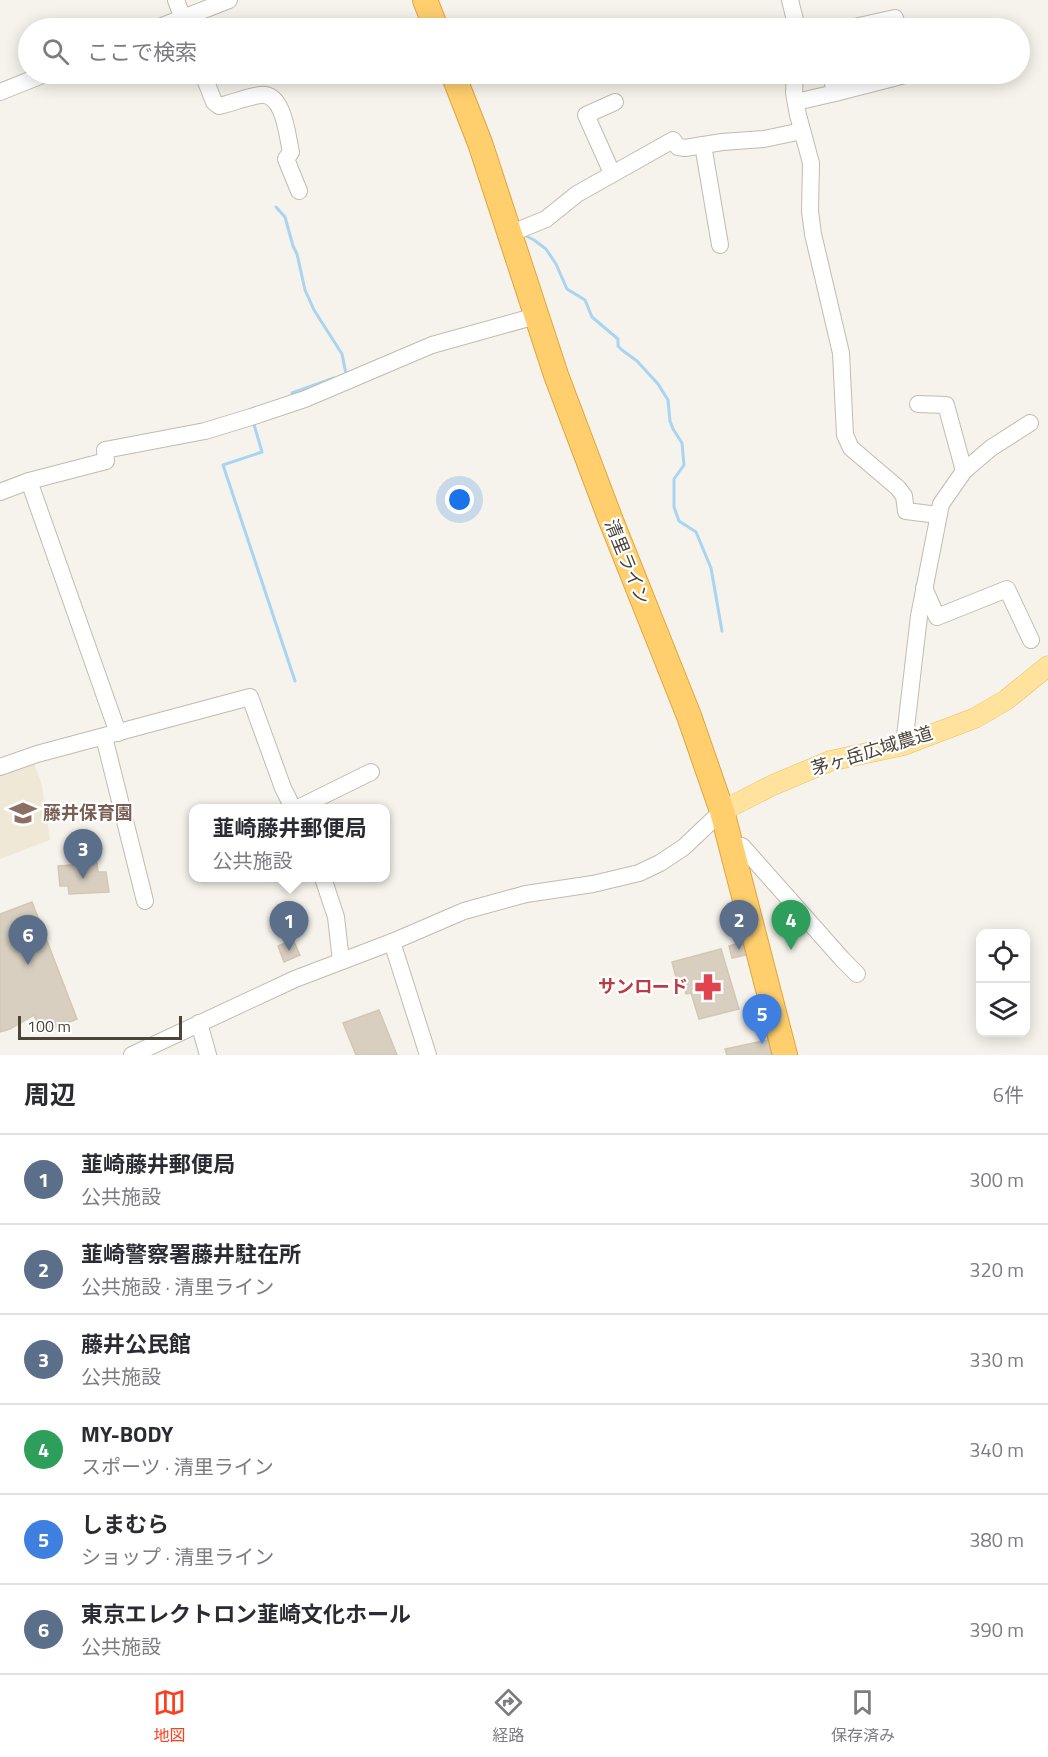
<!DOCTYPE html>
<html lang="ja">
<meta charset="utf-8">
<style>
body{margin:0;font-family:"Titillium Web","Noto Sans JP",sans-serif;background:#f2f2f3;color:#2b2b33}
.controls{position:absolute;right:18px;bottom:18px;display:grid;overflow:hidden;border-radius:12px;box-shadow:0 3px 15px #0003}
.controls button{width:54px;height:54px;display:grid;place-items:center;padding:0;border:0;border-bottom:2px solid #e1e1e2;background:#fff;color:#2b2b33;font:30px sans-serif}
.scale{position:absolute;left:18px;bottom:15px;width:164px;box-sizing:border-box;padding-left:6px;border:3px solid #4b4439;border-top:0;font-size:16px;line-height:21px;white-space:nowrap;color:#4b4439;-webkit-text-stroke:4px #fff;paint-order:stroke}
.you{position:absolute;left:460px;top:500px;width:21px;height:21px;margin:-15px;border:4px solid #fff;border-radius:50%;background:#1a73e8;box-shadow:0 0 0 9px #1a73e833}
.badge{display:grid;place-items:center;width:39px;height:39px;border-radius:50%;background:#fc3f1d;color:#fff;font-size:20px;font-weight:700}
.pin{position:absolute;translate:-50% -50px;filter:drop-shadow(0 2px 3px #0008)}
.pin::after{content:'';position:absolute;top:32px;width:21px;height:18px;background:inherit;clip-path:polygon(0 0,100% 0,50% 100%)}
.popup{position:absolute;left:189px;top:804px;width:201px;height:78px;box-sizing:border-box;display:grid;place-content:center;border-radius:12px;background:#fff;filter:drop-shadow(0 2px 4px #0005);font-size:20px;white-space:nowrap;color:#7c7c81}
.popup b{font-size:22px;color:#2b2b33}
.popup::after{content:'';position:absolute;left:50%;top:100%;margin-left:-12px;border:12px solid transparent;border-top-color:#fff}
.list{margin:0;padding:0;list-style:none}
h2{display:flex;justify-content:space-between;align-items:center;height:78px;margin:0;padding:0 24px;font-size:26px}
h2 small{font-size:20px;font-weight:400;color:#7c7c81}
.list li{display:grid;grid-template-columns:39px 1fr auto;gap:18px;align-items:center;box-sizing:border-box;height:90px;padding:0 24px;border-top:2px solid #e1e1e2}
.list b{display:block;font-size:22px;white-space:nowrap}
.list p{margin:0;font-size:20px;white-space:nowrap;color:#7c7c81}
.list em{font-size:20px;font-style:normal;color:#7c7c81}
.icon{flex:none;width:33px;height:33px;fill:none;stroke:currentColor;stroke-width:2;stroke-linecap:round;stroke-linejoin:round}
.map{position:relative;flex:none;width:1048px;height:1055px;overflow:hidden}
.search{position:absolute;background:#fff;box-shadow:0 3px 15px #0003;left:18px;right:18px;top:18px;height:66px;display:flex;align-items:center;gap:15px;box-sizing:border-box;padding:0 21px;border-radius:33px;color:#7c7c81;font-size:22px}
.sheet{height:618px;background:#fff}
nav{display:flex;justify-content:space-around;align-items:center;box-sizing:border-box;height:84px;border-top:2px solid #e1e1e2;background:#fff;font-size:16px;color:#7c7c81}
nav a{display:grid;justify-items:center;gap:3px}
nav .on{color:#fc3f1d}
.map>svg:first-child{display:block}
</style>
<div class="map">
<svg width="1048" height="1055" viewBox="0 0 1048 1055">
<rect width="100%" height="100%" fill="#f6f3ec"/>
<!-- education -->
<path fill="#efe8d6" d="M34 763 42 785 50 840 0 859V776Z"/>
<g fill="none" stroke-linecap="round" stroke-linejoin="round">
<!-- stream -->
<g stroke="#a9d4f2" stroke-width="3">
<path d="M276 207 285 217 293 246 297 254 305 290 314 310 342 354 346 374"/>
<path d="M522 234 534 240 546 249 556 264 567 289 585 300 592 317 618 339V346L622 350 637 361 658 384 668 400 670 421 673 429 682 443 684 465 674 479V507L679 521 696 532 711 568 722 631"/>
<path d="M294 398 292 393 334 378"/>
<path d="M253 421 262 452 223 465 295 681"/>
</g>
</g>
<!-- building -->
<g fill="#d8cfc1" stroke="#d3c7b4" stroke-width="1.5">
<path d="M97 863 98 872H106L109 892 69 894 68 886H60L58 866Z"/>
<path d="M32 902 77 1019 41 1033 34 1015 10 1029 0 1032V914Z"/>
<path d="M293 940 300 955 284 962 278 946Z"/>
<path d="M746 941 750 954 732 958 729 946Z"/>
<path d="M721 949 739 1009 699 1019 691 993 686 994 682 980 677 981 672 962Z"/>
<path d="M379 1010 397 1055H356L343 1023Z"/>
<path d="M773 1039 777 1055H727L725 1049Z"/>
</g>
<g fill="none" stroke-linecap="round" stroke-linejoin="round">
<defs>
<g id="minor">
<path d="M176 0 186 27"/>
<path d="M790 0 797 28"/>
<path d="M157 28 229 0"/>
<path d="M850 28 895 18 898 28"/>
<path d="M203 74 214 102 219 106C232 103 247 97 260 95 284 92 287 135 291 152L286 159 299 191"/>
<path d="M795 74 794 93 798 115 811 163 810 211 813 234 841 353 845 435 851 448 898 488 904 496 906 511 938 515"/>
<path d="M831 74 835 93 909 74"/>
<path d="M0 92 45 74"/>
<path d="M796 102 835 93"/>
<path d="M703 145 720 245"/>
<path d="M612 173 586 115 615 102"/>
<path d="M509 234 546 219 577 194 673 140 678 147 685 148 722 142 764 139 802 131"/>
<path d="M918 404 946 405 964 471"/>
<path d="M29 481 106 461 105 450 205 431 251 417 305 399 432 345 536 316"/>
<path d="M0 492 29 481 118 733"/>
<path d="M924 588 937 617 1007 589 1031 640"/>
<path d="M104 737 145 901"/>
<path d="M904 745 919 616 941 504 964 471 991 448 1030 423"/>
<path d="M0 767 37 754 250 697 283 788 293 808"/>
<path d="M298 808 371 772"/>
<path d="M731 844 742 846 843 960 857 974"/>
<path d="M323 878 336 917 341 961"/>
<path d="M392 942 428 1055"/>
<path d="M199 1023 208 1055"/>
<path d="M132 1055 295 979 392 942 464 911 526 894 593 884 639 873 660 863 684 847 722 811"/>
</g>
<path id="major" d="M722 811 773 785 830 761 904 745 975 718 1006 700 1048 666"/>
<g id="highway">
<path d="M425 0 436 28"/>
<path d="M453 74 480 143 556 375 610 518 689 716 722 811 785 1055"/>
</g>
</defs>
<!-- minor casing -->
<use href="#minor" stroke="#c2bbae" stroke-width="18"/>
<!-- major casing -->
<use href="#major" stroke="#e6c16a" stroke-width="21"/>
<!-- highway casing -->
<use href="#highway" stroke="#e0a43c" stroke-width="26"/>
<!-- minor -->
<use href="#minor" stroke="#fff" stroke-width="16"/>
<!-- major -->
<use href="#major" stroke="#ffe39c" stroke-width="20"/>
<!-- highway -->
<use href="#highway" stroke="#ffcf6e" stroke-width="24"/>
</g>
<!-- icons -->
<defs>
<symbol id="school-bare" viewBox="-9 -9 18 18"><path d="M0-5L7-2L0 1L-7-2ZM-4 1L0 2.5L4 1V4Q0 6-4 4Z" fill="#8d6e63" stroke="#fff" stroke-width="2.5" paint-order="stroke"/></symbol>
<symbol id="pharmacy-bare" viewBox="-9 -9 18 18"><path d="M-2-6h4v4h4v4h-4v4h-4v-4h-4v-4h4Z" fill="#e0444e" stroke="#fff" stroke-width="2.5" paint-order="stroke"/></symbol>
</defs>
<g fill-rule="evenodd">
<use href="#school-bare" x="4" y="794" width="38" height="38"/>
<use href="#pharmacy-bare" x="689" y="968" width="38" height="38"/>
</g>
<g text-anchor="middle" stroke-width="4.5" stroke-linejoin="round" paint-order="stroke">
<!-- street labels -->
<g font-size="18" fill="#4b4439" stroke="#fff">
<text transform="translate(627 562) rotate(68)" y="6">清里ライン</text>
<text transform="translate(872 751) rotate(-17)" y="6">茅ヶ岳広域農道</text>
</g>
<!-- education labels -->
<g font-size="18" font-weight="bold" fill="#785e54" stroke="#fff" text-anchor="start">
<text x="43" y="819">藤井保育園</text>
</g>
<!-- health labels -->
<g font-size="18" font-weight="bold" fill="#be3a42" stroke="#fff" text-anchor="end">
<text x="688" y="993">サンロード</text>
</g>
</g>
</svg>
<div class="controls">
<button><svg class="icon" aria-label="locate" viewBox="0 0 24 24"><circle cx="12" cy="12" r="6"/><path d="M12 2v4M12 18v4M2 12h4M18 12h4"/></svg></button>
<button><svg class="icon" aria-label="layers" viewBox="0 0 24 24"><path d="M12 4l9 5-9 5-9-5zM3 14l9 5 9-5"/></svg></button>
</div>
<div class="scale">100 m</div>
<div class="you"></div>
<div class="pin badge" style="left:289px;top:951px;background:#5c6f8a">1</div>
<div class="popup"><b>韮崎藤井郵便局</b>公共施設</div>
<div class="pin badge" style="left:739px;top:950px;background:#5c6f8a">2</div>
<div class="pin badge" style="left:83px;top:879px;background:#5c6f8a">3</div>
<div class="pin badge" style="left:791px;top:950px;background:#2e9e5b">4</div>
<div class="pin badge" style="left:762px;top:1044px;background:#3f7fe0">5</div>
<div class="pin badge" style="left:28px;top:965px;background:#5c6f8a">6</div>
<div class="search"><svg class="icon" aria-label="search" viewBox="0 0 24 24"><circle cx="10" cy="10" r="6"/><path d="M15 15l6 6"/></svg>ここで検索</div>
</div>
<section class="sheet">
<h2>周辺<small>6件</small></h2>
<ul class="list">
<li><span class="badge" style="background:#5c6f8a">1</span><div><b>韮崎藤井郵便局</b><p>公共施設</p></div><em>300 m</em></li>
<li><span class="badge" style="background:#5c6f8a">2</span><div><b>韮崎警察署藤井駐在所</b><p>公共施設 · 清里ライン</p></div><em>320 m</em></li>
<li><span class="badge" style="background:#5c6f8a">3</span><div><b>藤井公民館</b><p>公共施設</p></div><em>330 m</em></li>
<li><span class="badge" style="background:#2e9e5b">4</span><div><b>MY-BODY</b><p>スポーツ · 清里ライン</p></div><em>340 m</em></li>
<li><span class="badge" style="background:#3f7fe0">5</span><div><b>しまむら</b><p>ショップ · 清里ライン</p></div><em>380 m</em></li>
<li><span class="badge" style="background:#5c6f8a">6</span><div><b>東京エレクトロン韮崎文化ホール</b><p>公共施設</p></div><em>390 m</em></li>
</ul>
</section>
<nav>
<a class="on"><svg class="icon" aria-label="map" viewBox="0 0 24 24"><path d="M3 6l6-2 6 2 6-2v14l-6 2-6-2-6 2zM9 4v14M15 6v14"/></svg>地図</a>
<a><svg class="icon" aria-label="directions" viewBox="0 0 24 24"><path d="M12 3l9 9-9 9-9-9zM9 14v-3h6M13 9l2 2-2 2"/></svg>経路</a>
<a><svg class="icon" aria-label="saved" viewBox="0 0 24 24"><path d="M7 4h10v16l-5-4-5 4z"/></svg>保存済み</a>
</nav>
